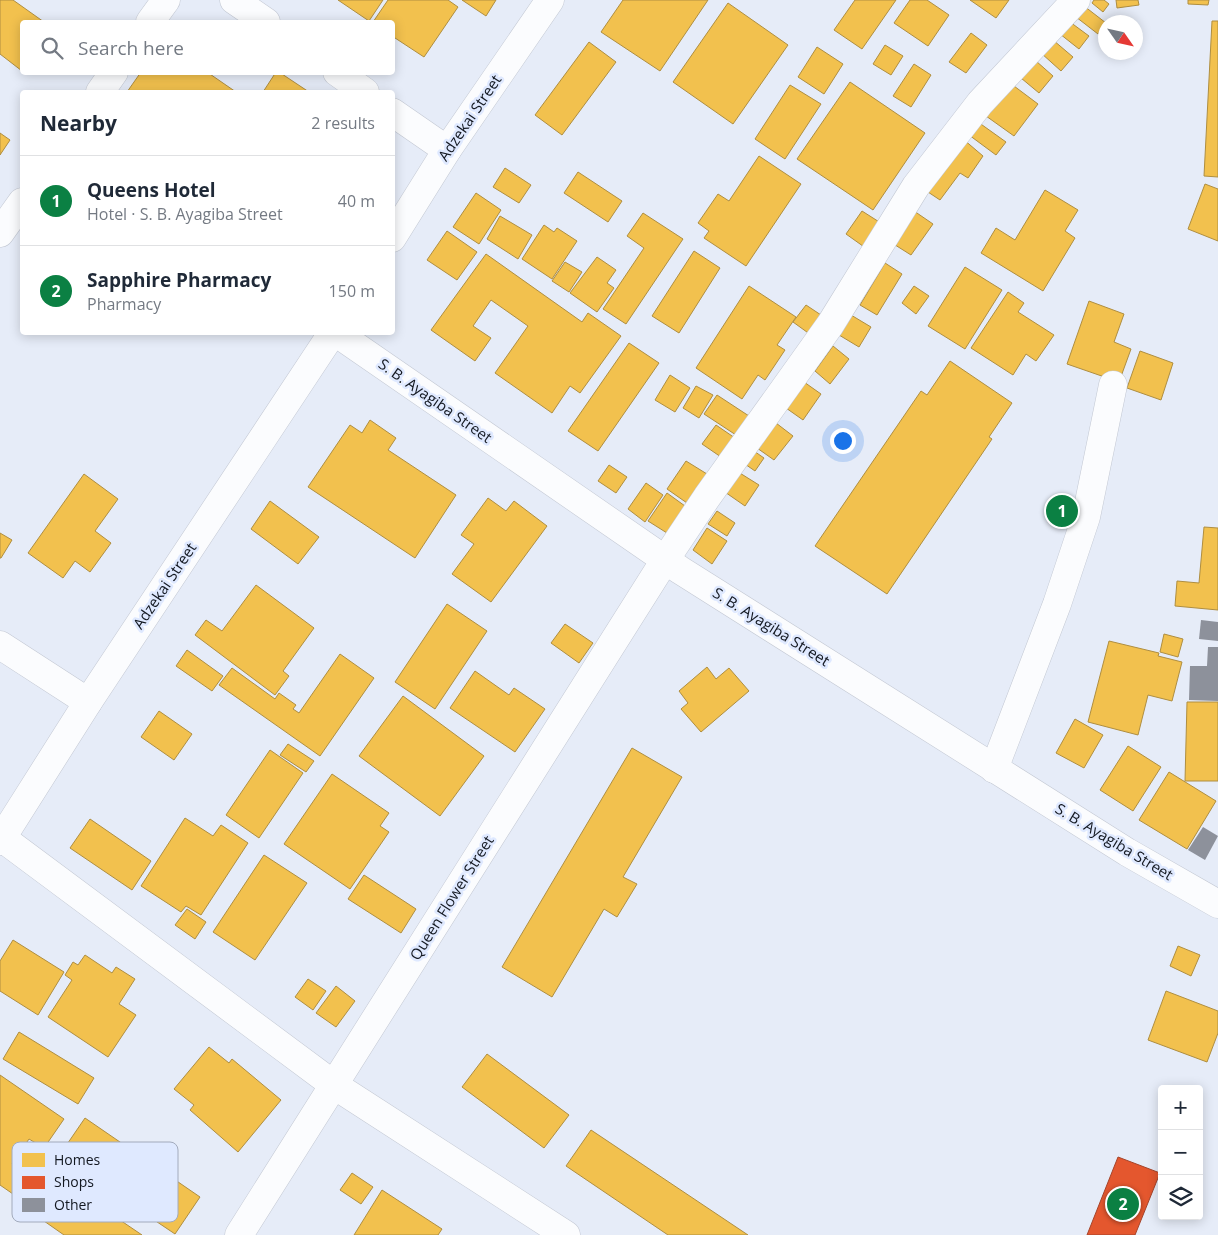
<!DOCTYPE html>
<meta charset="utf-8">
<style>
body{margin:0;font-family:"Open Sans",sans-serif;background:#f2f2f3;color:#1f2937}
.controls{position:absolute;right:15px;bottom:15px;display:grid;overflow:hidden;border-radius:5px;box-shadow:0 2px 12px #0003}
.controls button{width:45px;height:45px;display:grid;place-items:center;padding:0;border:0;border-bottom:1px solid #e0e1e3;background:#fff;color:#1f2937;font:25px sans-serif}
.compass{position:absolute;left:1098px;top:15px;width:45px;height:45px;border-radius:50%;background:#fff;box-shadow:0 2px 12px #0003;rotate:124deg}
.you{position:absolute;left:842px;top:440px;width:18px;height:18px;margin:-12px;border:4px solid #fff;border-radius:50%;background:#1a73e8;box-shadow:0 0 0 8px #1a73e833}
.badge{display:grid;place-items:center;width:32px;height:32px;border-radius:50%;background:#0b8043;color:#fff;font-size:16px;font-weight:700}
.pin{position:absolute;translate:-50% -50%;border:2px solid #fff;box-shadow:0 1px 5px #0006}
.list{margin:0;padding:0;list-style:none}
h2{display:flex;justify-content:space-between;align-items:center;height:65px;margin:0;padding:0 20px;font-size:21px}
h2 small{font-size:16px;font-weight:400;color:#747a83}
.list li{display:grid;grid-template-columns:32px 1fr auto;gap:15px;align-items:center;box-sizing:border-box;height:90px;padding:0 20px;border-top:1px solid #e0e1e3}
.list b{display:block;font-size:19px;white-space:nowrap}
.list p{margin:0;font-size:16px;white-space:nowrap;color:#747a83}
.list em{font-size:16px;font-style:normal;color:#747a83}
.icon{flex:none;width:28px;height:28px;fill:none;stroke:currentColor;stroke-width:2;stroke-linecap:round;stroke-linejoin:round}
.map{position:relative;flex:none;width:1218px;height:1235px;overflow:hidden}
.search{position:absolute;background:#fff;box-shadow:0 2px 12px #0003;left:20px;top:20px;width:375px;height:55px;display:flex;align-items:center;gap:12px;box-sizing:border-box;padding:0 18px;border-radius:5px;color:#747a83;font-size:19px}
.panel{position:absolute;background:#fff;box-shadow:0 2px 12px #0003;left:20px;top:90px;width:375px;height:245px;border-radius:5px}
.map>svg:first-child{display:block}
</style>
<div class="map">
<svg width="1218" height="1235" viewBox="0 0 1218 1235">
<rect width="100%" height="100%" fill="#e6ecf8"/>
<!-- homes -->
<g fill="#f2c14e" stroke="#af8e40">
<path d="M0 0H13L44 22H22V71L0 54Z"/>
<path d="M338 0H383L369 21Z"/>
<path d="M388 0H448L458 7 424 57 392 36V22H373Z"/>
<path d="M462 0H496L486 16Z"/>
<path d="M623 0H708L660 71 601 32Z"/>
<path d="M855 0H896L862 49 834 30Z"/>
<path d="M910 0H927L949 15 928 46 894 23Z"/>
<path d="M970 0H1009L996 18Z"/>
<path d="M1094 0H1104L1109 4 1103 12 1092 3Z"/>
<path d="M1116 0H1138L1139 5 1117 8Z"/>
<path d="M1188 0H1209L1208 5 1188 4Z"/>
<path d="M728 3 788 45 733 124 673 82Z"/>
<path d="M1084 6 1106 23 1098 34 1076 17Z"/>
<path d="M1212 21H1218V177L1204 176Z"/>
<path d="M1070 22 1089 36 1079 49 1060 34Z"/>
<path d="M971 33 987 45 966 73 949 62Z"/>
<path d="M1053 40 1073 57 1061 71 1041 53Z"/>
<path d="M589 42 616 62 562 135 535 115Z"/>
<path d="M885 45 903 56 891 75 873 64Z"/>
<path d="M817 47 843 64 824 94 798 77Z"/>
<path d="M1036 61 1053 76 1039 93 1021 78Z"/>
<path d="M914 64 931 75 911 107 893 96Z"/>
<path d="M141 72H207L236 92H127Z"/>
<path d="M276 72H279L309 92H263Z"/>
<path d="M850 82 925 133 873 210 797 159Z"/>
<path d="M1010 83 1038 104 1014 136 986 116Z"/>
<path d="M790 85 821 104 785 159 755 139Z"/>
<path d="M978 122 1006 142 996 155 969 135Z"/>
<path d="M0 133 10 140 0 155Z"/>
<path d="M963 139 983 156 968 178 960 173 940 200 925 190Z"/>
<path d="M759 156 801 184 746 266 704 238 709 231 698 223 718 194 729 201Z"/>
<path d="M505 168 531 185 519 203 493 187Z"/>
<path d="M578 172 622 201 608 222 564 193Z"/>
<path d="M1205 184 1218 189V241L1188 229Z"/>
<path d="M1045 190 1078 210 1065 231 1075 238 1043 291 981 253 996 228 1015 240Z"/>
<path d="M476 193 501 210 479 244 453 227Z"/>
<path d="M862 211 884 225 867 249 846 234Z"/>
<path d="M914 211 933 224 911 255 892 243Z"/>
<path d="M643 213 683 239 626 324 603 309 644 248 627 236Z"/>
<path d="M500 216 532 235 518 259 487 239Z"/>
<path d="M544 225 554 232 557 228 577 241 552 279 522 259Z"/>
<path d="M447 231 477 252 457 280 427 260Z"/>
<path d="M694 251 720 268 679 333 652 316Z"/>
<path d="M486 254 582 322 588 313 621 336 580 393 570 386 552 413 495 373 528 326 491 300 473 326 491 338 475 361 431 330Z"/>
<path d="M597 257 616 270 607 283 614 288 597 312 570 293Z"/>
<path d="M565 262 582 272 569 292 552 281Z"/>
<path d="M885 263 902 274 877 315 860 305Z"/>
<path d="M965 267 1002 290 965 349 928 326Z"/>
<path d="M749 286 796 317 777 345 785 350 765 380 758 375 742 399 696 368Z"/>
<path d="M914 286 929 296 916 314 902 303Z"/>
<path d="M1008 292 1024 303 1018 312 1054 335 1036 361 1026 354 1013 375 971 348Z"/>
<path d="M1089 301 1124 314 1114 342 1131 349 1119 382 1067 364Z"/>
<path d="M806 305 824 317 811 335 793 322Z"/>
<path d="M851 315 871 327 859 347 839 335Z"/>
<path d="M629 343 659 363 598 451 568 431Z"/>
<path d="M833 346 849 359 830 384 815 371Z"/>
<path d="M1140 351 1173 363 1161 400 1127 388Z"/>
<path d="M950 361 1012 403 989 437 992 439 887 594 815 546 921 391 927 395Z"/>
<path d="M670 375 690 388 675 412 655 400Z"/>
<path d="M804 382 821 394 803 420 786 408Z"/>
<path d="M696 386 713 395 699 418 683 408Z"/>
<path d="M717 395 749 416 736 435 704 414Z"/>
<path d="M370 420 396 438 388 450 456 495 415 558 308 487 350 425 362 433Z"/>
<path d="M776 423 793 436 774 460 757 448Z"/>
<path d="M716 425 735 438 721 457 702 444Z"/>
<path d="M751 449 764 458 755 471 742 462Z"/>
<path d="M686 461 707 474 687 503 667 489Z"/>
<path d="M609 465 627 477 616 493 598 481Z"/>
<path d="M735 470 759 485 745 506 722 490Z"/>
<path d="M84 474 118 499 95 531 111 543 90 572 75 561 63 578 28 553Z"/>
<path d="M646 483 663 495 645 522 628 509Z"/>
<path d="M667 493 685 506 667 533 648 521Z"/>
<path d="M488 498 506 511 514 501 547 526 491 602 452 574 474 544 461 535Z"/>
<path d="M270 501 319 537 298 564 251 529Z"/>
<path d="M717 511 735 523 727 536 708 524Z"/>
<path d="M1204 527 1218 528V610L1175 606 1177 581 1199 583Z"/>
<path d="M707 528 727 541 712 564 693 550Z"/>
<path d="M0 533 12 540 1 558H0Z"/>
<path d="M256 585 314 628 283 671 289 676 275 695 195 635 206 620 222 631Z"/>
<path d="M447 604 487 631 435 709 395 682Z"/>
<path d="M565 624 593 643 579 663 551 643Z"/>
<path d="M1164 634 1183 639 1178 657 1160 652Z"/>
<path d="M1109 641 1159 653 1158 656 1182 662 1172 701 1148 695 1138 735 1088 722Z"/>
<path d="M187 650 223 676 212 691 176 666Z"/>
<path d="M340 654 374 678 320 756 219 685 232 668 275 699 279 693 296 705 293 709 299 713Z"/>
<path d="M707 667 716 679 729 668 749 691 701 732 681 709 688 703 679 691Z"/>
<path d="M475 671 509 695 514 688 545 709 515 752 450 708Z"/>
<path d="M403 696 484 756 440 816 359 756Z"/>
<path d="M1187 702H1218V781H1185Z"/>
<path d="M159 711 192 734 174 760 141 737Z"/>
<path d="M1075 719 1103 735 1084 768 1056 753Z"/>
<path d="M288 744 314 761 306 772 280 755Z"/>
<path d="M1128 746 1161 767 1133 811 1100 790Z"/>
<path d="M632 748 682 777 623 877 637 884 617 917 604 909 552 997 502 967Z"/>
<path d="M270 750 303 773 259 838 226 815Z"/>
<path d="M1169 772 1216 801 1187 849 1139 820Z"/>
<path d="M332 774 389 813 380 826 389 832 350 889 284 844Z"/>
<path d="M185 818 213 836 221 825 248 843 201 915 186 906 181 912 141 886Z"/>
<path d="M90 819 151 861 132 890 70 848Z"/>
<path d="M264 855 307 883 255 960 213 932Z"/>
<path d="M364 875 416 909 401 933 348 899Z"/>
<path d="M187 909 206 922 195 939 175 925Z"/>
<path d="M13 940 64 972 38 1015 0 991V961Z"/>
<path d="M1178 946 1200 955 1191 976 1170 966Z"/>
<path d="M85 955 112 973 116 967 135 979 119 1004 136 1015 108 1057 48 1017 72 980 65 975 73 962 78 965Z"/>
<path d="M308 979 326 991 313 1010 295 997Z"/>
<path d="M336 986 355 1001 336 1027 316 1013Z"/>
<path d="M1166 991 1218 1011V1033L1207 1062 1148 1040Z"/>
<path d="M19 1032 94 1078 78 1104 3 1059Z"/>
<path d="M209 1047 229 1063 232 1059 281 1100 238 1152 190 1110 194 1105 174 1089Z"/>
<path d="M487 1054 569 1115 544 1148 462 1087Z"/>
<path d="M0 1075 64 1119 44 1148 29 1139 12 1164 26 1174 13 1194 0 1185Z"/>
<path d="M85 1118 200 1197 175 1234 74 1166 64 1182 142 1235H64L24 1207Z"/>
<path d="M591 1130 748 1235H668L566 1166Z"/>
<path d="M352 1173 373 1187 361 1204 340 1190Z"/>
<path d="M382 1190 442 1229 438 1235H354Z"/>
</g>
<!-- shops -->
<path fill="#e4572e" stroke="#a5442a" d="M1118 1157 1160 1173 1135 1235H1087Z"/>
<!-- building -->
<g fill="#8d919b">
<path d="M1201 620 1218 622V641L1199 639Z"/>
<path d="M1208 647H1218V701L1189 700 1190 666H1207Z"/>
<path d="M1203 827 1218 836 1205 860 1188 850Z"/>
</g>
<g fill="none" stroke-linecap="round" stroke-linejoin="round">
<defs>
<g id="minor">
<path d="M234 0 266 22"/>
<path d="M150 22 166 0"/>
<path d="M337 72 365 92"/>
<path d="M100 92 114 72"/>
<path d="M392 112 447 150"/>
<path d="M0 233 22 202"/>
<path d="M392 238 447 150 550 0"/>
<path d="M335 332 680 570 1127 852 1218 904"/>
<path d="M0 645 88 702"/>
<path d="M994 769 1057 604 1086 517 1113 385"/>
<path d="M2 838 334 1085 566 1235"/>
<path d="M0 841 88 702 333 332"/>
<path d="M239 1235 665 560 707 497 830 325 916 186 980 103 1076 0"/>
</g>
</defs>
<!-- minor casing -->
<use href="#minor" stroke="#c3c8d3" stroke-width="29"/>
<!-- minor -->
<use href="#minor" stroke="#fbfcfe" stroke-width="28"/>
</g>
<g text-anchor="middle" stroke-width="5" stroke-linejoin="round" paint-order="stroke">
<!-- street labels -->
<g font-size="15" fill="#131821" stroke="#dfe9ff">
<text transform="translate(470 118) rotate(-56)" y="5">Adzekai Street</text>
<text transform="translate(435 401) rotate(35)" y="5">S. B. Ayagiba Street</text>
<text transform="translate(165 586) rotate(-56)" y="5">Adzekai Street</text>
<text transform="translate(771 627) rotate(32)" y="5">S. B. Ayagiba Street</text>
<text transform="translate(1114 842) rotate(31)" y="5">S. B. Ayagiba Street</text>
<text transform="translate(452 898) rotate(-58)" y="5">Queen Flower Street</text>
</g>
</g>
<!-- legend -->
<rect x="12" y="1142" width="166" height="80" rx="8" fill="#dfe9ff" stroke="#a2aabc" stroke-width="1"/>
<rect x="22" y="1153" width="23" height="14" fill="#f2c14e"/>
<rect x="22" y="1176" width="23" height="13" fill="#e4572e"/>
<rect x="22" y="1198" width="23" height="14" fill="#8d919b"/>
<g font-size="14" fill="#131821">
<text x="54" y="1165">Homes</text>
<text x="54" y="1187">Shops</text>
<text x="54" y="1210">Other</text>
</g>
</svg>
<div class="controls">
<button>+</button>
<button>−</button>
<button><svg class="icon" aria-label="layers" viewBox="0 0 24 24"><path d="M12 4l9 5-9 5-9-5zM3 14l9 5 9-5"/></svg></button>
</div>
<svg class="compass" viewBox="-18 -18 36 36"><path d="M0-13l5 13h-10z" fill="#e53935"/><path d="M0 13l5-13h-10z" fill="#747a83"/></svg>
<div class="you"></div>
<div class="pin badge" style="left:1062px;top:511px">1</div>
<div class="pin badge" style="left:1123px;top:1204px">2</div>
<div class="search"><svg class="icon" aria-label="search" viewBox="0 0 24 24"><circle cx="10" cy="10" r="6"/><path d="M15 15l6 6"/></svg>Search here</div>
<section class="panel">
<h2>Nearby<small>2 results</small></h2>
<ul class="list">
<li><span class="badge">1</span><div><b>Queens Hotel</b><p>Hotel · S. B. Ayagiba Street</p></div><em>40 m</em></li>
<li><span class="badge">2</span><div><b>Sapphire Pharmacy</b><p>Pharmacy</p></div><em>150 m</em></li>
</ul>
</section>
</div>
